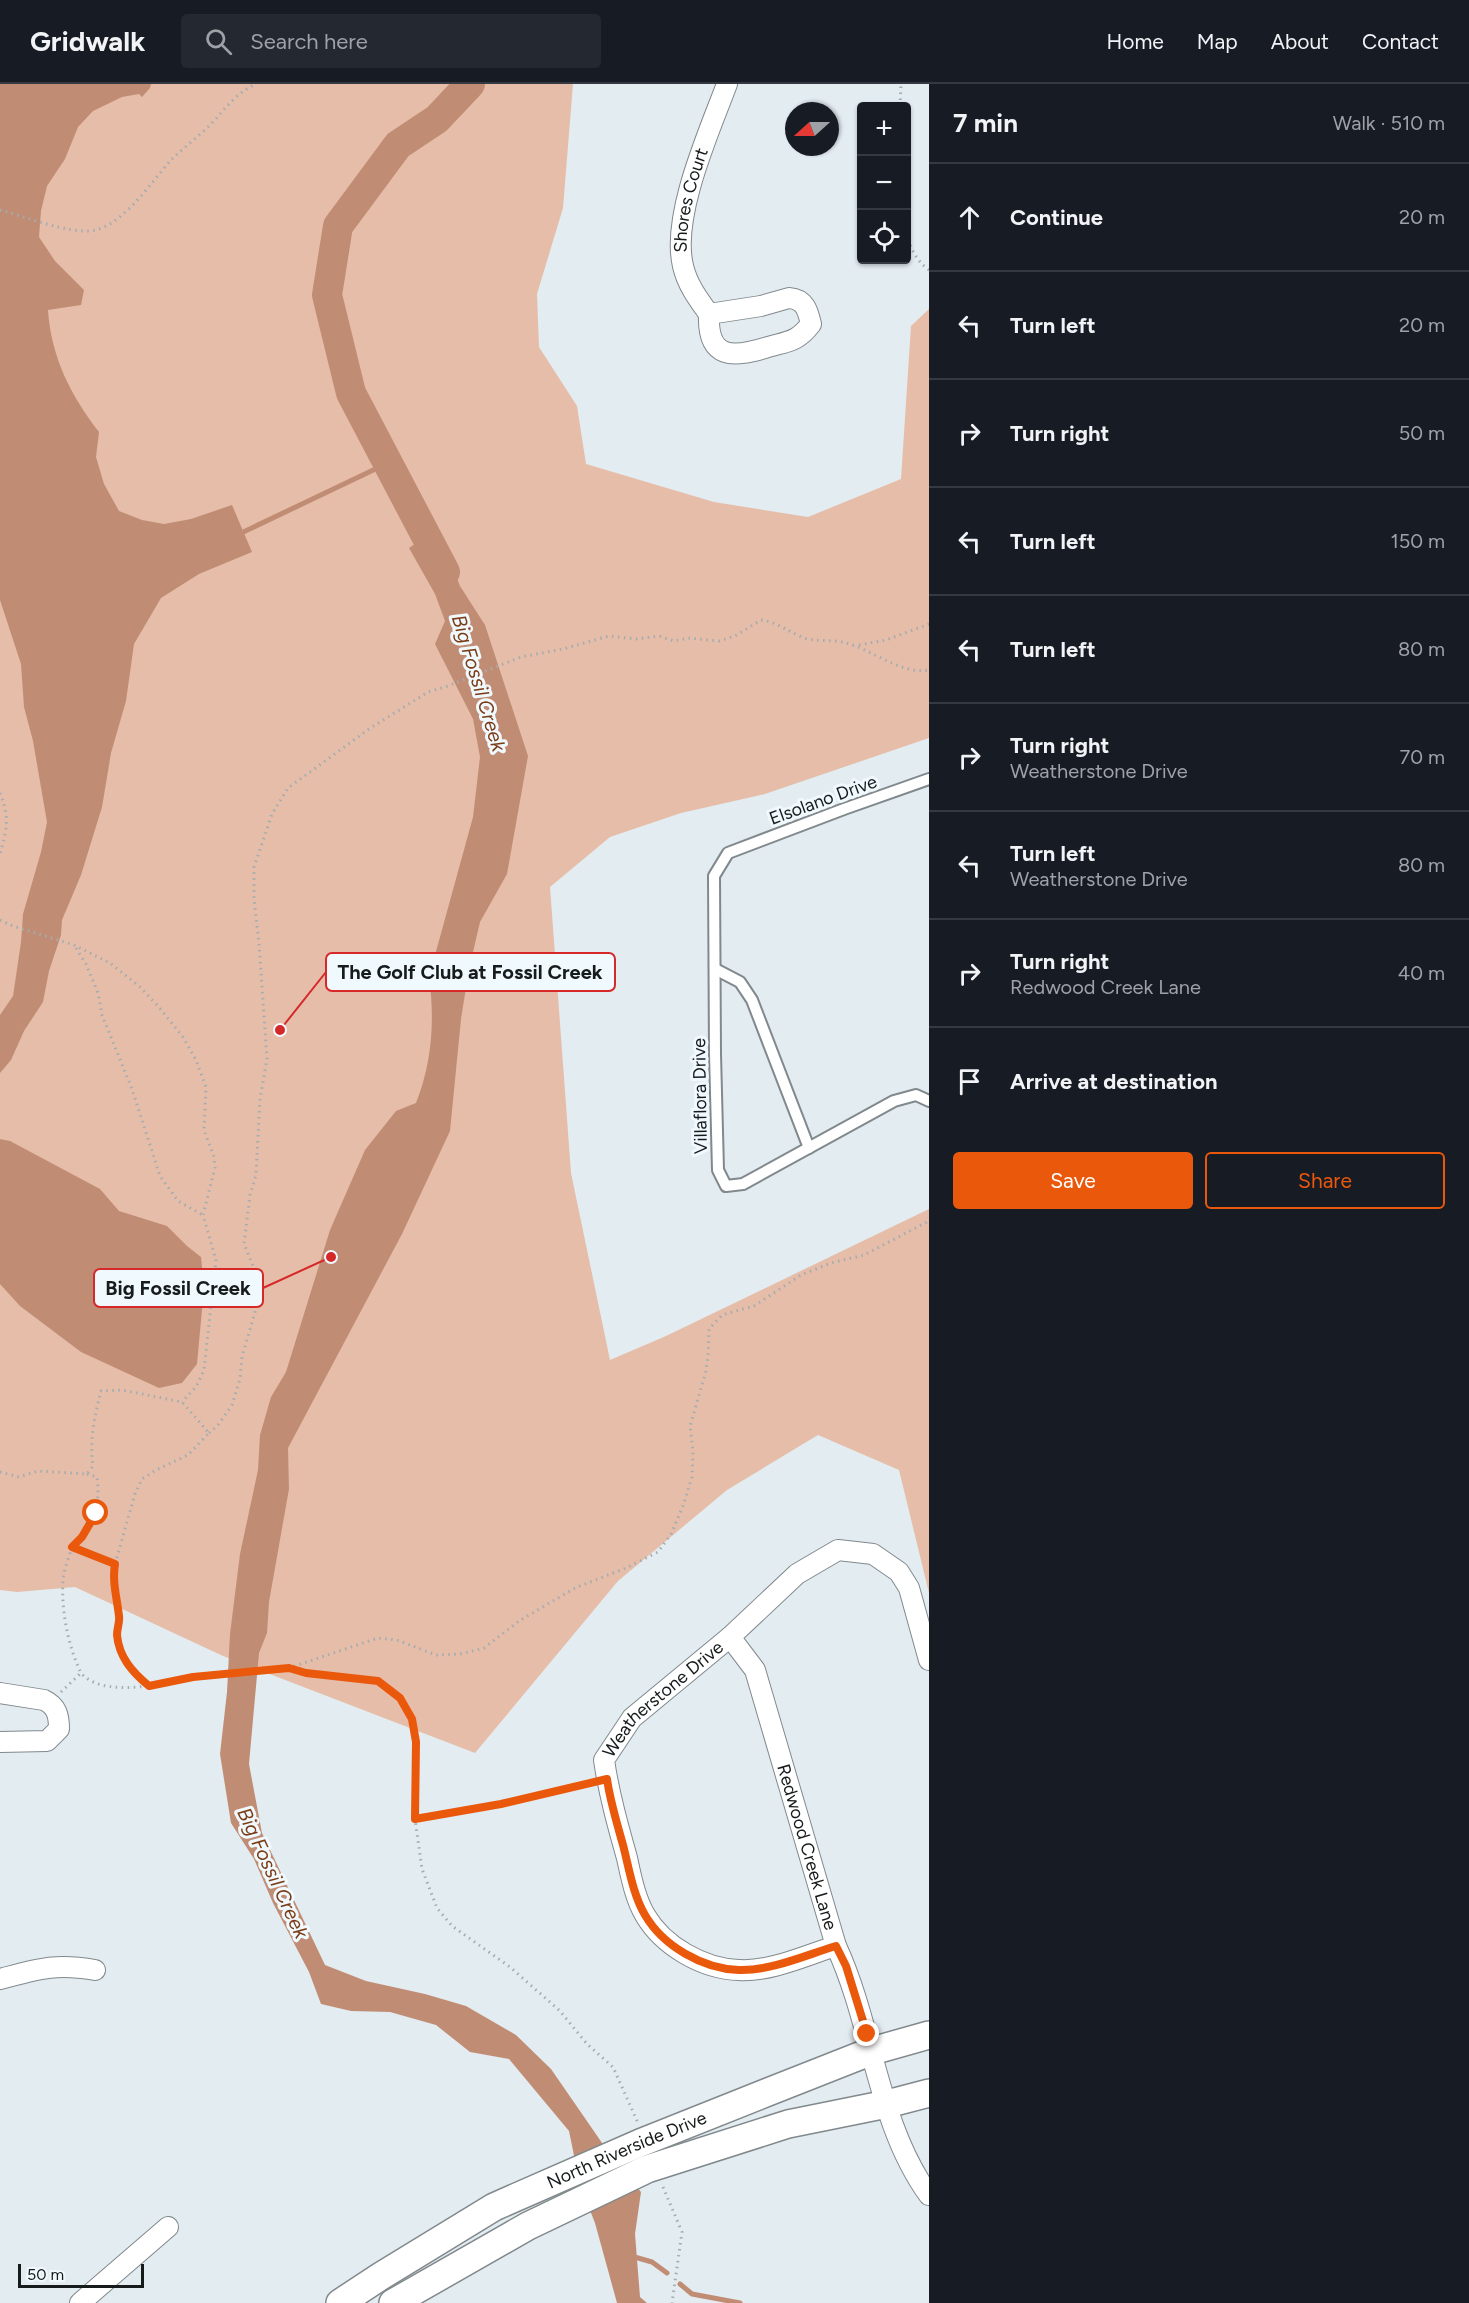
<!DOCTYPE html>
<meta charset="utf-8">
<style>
body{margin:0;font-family:Figtree,sans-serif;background:#242831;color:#f1f3f6}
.controls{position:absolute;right:18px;top:18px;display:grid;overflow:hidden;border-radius:6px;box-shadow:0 2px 4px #0004}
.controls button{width:54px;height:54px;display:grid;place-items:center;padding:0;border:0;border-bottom:2px solid #363941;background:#171b24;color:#f1f3f6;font:30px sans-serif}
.compass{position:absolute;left:785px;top:18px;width:54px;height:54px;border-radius:50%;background:#171b24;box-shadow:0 2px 4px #0004;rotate:249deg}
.scale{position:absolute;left:18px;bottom:15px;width:126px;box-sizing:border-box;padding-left:6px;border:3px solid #171b1c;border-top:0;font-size:16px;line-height:21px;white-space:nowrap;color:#171b1c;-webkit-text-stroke:4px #f0f9fe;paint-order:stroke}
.stop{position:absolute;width:18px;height:18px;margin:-14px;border:4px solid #ea580c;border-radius:50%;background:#fff}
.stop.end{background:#ea580c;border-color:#fff;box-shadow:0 2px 6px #0008}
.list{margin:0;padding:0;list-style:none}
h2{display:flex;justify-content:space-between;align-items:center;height:78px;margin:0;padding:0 24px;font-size:26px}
h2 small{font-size:20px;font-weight:400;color:#9ea1a6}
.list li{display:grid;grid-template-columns:39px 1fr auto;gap:18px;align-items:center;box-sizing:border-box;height:108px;padding:0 24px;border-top:2px solid #363941}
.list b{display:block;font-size:22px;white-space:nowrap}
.list p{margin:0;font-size:20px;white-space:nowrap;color:#9ea1a6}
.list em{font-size:20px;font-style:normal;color:#9ea1a6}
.actions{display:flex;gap:12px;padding:18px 24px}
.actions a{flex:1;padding:14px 0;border:2px solid #ea580c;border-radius:6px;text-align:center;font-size:21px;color:#ea580c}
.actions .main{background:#ea580c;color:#fff}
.icon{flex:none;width:33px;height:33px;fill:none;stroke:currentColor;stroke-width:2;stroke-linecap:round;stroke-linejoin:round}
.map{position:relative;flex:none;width:929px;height:2219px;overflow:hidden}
header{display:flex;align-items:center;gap:36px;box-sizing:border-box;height:84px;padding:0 30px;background:#171b24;border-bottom:2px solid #363941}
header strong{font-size:28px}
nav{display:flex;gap:33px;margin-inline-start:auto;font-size:21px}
.search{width:420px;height:54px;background:#242831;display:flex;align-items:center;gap:15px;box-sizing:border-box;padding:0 21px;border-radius:6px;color:#9ea1a6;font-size:22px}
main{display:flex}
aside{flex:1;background:#171b24}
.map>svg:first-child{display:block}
</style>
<header>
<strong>Gridwalk</strong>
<div class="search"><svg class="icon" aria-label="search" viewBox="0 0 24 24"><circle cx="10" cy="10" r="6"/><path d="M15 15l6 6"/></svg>Search here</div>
<nav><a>Home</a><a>Map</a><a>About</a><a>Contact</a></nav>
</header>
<main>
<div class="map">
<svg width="929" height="2219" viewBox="0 0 929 2219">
<rect width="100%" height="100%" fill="#e3ecf1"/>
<!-- green -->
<path fill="#e6bda9" d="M0 0H573L563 124 537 210 539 263 577 322 586 380 714 418 808 433 901 395 911 242 929 225V654L765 710 681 729 610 753 550 803 571 1089 610 1276 666 1252 929 1125V1509L899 1386 818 1351 727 1406 618 1497 475 1669 223 1572 75 1503 17 1508 0 1506Z"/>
<!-- water -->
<g fill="#c08d74">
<path d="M0 0H151L150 4 142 13 139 10 122 13 93 27 78 43 65 75 47 102 41 127 39 153 55 177 84 206 81 221 48 226C51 273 71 312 99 348L96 373 104 400 119 427 142 436 164 440 191 435 232 421 252 468 199 490 161 514 134 560 126 617 111 669 102 723 81 791 62 836 61 851 49 887 43 918 24 947 11 976 0 989V931L13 912 21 858 23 830 41 768 47 738 33 657 24 623 21 580 0 516Z"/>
<path d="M436 445 460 502 485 541 528 672 507 790 480 838 469 885 461 935 450 1047 402 1150 288 1364 289 1405 269 1518 267 1549 259 1569 249 1680 262 1749 325 1881 366 1897 425 1910 466 1922 516 1951 551 1985 609 2069 641 2108 635 2150 640 2213 647 2219H617L595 2139 580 2101 569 2047 509 1975 470 1968 436 1941 390 1928 351 1927 321 1920 309 1888 273 1819 254 1775 231 1739 220 1670 227 1608 230 1550 240 1470 258 1386 260 1351 271 1313 286 1288 330 1146 365 1066 396 1027 416 1019C432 979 435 936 429 893L473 733 480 673 473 635 435 560 445 537 435 510 409 464Z"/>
<path d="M0 1055 10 1057 100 1105 119 1127 167 1142 187 1162 201 1173 204 1204 197 1280 182 1299 159 1304 81 1268 20 1222 0 1200Z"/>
</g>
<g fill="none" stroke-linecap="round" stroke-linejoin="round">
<!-- stream -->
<g stroke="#c08d74" stroke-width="5">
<path d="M237 451 388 379"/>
<path d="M631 2172 652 2178 667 2189"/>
<path d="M680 2200 692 2210 740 2219"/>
</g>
<!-- river -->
<path stroke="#c08d74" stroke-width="30" d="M445 488 351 309 327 211 338 142 398 61 437 35 470 0"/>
<defs>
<g id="service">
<path d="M929 695 844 725 728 769 714 792 715 970 718 1086 726 1102 743 1100 894 1017 916 1011 929 1017"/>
<path d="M715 885 740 898 752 916 809 1064"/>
</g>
<g id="minor">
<path d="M789 214C805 215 808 227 811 240 797 258 789 257 768 263 733 274 707 276 709 230L761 222Z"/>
<path id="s1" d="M709 230C698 215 687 200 683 182 671 132 709 48 727 0"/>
<path id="s2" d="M730 1553 755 1586 836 1862C873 1941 877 2040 929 2111"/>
<path d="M0 1609 44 1616C57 1622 59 1632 59 1645L47 1657 0 1658"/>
<path id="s3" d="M836 1862C806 1871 771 1888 739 1886 703 1885 663 1862 645 1831 635 1814 631 1792 627 1774 618 1742 609 1710 604 1676L632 1634 730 1553 797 1490 838 1466 873 1470 899 1488 909 1504 929 1576"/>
<path d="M0 1895C38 1885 55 1879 95 1886"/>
<path d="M80 2219 168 2143"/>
</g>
<g id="secondary">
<path id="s4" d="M340 2219 381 2192 494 2123 640 2059 768 2008 872 1967 929 1951"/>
<path d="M393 2219 528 2142 647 2085 788 2040 887 2020 929 2009"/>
</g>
</defs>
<!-- service casing -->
<use href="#service" stroke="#81898d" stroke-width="14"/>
<!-- minor casing -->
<use href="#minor" stroke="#81898d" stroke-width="22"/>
<!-- secondary casing -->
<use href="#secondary" stroke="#81898d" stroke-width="30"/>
<!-- path -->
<g stroke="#a4acb0" stroke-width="3" stroke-dasharray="1.5 4.5" stroke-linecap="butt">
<path d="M900 22 901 0"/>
<path d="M0 126C28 133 56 146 85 147 119 149 151 98 171 76 183 64 197 54 209 42 224 27 235 9 256 0"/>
<path d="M906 150C911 164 916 177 929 186"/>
<path d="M859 561 886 556 929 540"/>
<path d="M0 709C10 734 7 745 0 770"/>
<path d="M0 836 10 841 74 861 110 879 139 902 158 922 183 953 196 976 206 1003 204 1046 214 1073 215 1084 203 1131 216 1176 204 1286 196 1303 182 1318"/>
<path d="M76 864 86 880 98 909 102 931 132 1005 160 1092 178 1117 203 1131"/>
<path d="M209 1349 218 1341 232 1321 240 1295 242 1273 255 1228 258 1203 254 1184 244 1160 250 1111 256 1091 260 1015 267 975 259 859 254 815V783L272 730 288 704 369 645 428 608 445 603 521 573 563 565 609 552 636 555 659 552 674 557 688 554 719 557 735 552 761 536C777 538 789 548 804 554 817 558 833 555 846 559 873 566 901 591 929 586"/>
<path d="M0 1388 19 1393 38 1387 87 1390 93 1382C89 1357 95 1330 101 1307L122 1306 182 1318 209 1349 188 1371 156 1386 142 1395 135 1410 115 1480 114 1507 119 1535 117 1549 121 1567 131 1587 149 1602 193 1593 289 1584 378 1554 397 1556 436 1571 460 1570 484 1564 519 1537 575 1504 626 1484 658 1468 671 1450 683 1422 692 1393 693 1367 690 1342 705 1291 708 1273 709 1245 722 1231 754 1222 801 1191 831 1179 864 1171 929 1137"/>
<path d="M87 1390 97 1393C101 1422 92 1442 72 1463L115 1480"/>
<path d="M72 1463C69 1473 64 1485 63 1496 61 1526 68 1562 81 1589"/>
<path d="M290 1584 306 1589 378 1597 400 1614 412 1635 416 1658 415 1735 422 1785 437 1824 452 1842 510 1883 560 1927 587 1960 613 1983 638 2039"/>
<path d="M61 1608 81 1589C97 1607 127 1604 149 1602"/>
<path d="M415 1735 501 1720 590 1699"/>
<path d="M663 2103 682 2148 672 2219"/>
</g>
<!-- service -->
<use href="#service" stroke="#fff" stroke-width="10"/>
<!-- minor -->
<use href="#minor" stroke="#fff" stroke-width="20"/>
<!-- secondary -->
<use href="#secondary" stroke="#fff" stroke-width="27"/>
</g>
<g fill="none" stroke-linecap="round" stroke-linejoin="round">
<!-- route -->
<path stroke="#ea580c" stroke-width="8" d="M96 1429 82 1453 72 1463 115 1480C112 1498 117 1514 119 1532 120 1538 117 1544 117 1551 119 1573 132 1588 149 1602L193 1593 289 1584 306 1589 378 1597 400 1614 412 1635 416 1658 415 1735 501 1720 607 1695C610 1717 617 1739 623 1761 629 1784 633 1811 645 1831 663 1862 703 1885 739 1886 771 1887 806 1871 836 1862L846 1882 867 1950"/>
</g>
<g text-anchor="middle" stroke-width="6" stroke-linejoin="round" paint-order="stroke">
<!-- street labels -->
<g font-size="18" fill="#171b1c" stroke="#f0f9fe">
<text dy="6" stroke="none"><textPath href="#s1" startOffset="122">Shores Court</textPath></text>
<text transform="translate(823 716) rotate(-20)" y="6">Elsolano Drive</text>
<text transform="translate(700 1012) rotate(-91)" y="6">Villaflora Drive</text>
<text dy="6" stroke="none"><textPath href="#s3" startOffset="460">Weatherstone Drive</textPath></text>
<text dy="6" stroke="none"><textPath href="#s2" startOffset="226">Redwood Creek Lane</textPath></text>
<text dy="6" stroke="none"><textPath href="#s4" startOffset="326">North Riverside Drive</textPath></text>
</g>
<!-- water labels -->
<g font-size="20" font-style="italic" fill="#7b3c15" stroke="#f0f9fe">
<text transform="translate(479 599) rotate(73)" y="7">Big Fossil Creek</text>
<text transform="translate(273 1789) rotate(65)" y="7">Big Fossil Creek</text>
</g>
</g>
<!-- callouts -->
<path fill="none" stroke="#d62828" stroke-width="2" d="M280 946L326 888M331 1173L263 1204"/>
<g fill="#d62828" stroke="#f0f9fe" stroke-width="2">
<circle cx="280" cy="946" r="6"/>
<circle cx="331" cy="1173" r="6"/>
</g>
<g fill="#f0f9fe" stroke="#d62828" stroke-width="2">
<rect x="326" y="869" width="289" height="38" rx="6"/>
<rect x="94" y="1185" width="169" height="38" rx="6"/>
</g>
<g font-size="20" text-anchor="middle" font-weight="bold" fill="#171b1c">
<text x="470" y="895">The Golf Club at Fossil Creek</text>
<text x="178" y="1211">Big Fossil Creek</text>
</g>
</svg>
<div class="controls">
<button>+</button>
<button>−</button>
<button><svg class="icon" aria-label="locate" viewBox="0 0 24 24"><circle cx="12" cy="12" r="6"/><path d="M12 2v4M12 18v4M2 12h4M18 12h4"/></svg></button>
</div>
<svg class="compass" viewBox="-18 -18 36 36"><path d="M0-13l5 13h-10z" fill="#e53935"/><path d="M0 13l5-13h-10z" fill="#9ea1a6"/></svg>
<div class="scale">50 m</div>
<div class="stop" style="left:96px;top:1429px"></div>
<div class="stop end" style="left:867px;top:1950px"></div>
</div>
<aside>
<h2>7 min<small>Walk · 510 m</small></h2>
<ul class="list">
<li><svg class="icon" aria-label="ahead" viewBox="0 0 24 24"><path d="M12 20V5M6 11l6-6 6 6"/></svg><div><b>Continue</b></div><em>20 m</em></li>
<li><svg class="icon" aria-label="left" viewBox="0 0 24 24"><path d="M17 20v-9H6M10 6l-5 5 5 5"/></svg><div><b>Turn left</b></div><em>20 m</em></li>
<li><svg class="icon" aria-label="right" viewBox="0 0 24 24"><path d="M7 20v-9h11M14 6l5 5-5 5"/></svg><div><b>Turn right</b></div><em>50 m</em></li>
<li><svg class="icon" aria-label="left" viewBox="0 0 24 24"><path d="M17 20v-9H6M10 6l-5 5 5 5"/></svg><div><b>Turn left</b></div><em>150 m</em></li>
<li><svg class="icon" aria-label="left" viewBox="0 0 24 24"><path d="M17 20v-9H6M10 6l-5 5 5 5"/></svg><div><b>Turn left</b></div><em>80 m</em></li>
<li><svg class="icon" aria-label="right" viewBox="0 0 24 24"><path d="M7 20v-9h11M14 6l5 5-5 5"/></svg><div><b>Turn right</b><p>Weatherstone Drive</p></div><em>70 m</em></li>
<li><svg class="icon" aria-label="left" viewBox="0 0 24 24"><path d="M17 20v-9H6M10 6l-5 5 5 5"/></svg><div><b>Turn left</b><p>Weatherstone Drive</p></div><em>80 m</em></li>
<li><svg class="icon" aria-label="right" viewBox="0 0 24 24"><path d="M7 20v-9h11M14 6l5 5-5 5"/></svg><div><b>Turn right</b><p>Redwood Creek Lane</p></div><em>40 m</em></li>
<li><svg class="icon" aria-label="arrive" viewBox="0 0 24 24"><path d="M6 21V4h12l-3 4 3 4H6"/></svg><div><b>Arrive at destination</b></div></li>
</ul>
<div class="actions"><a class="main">Save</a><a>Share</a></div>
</aside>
</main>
